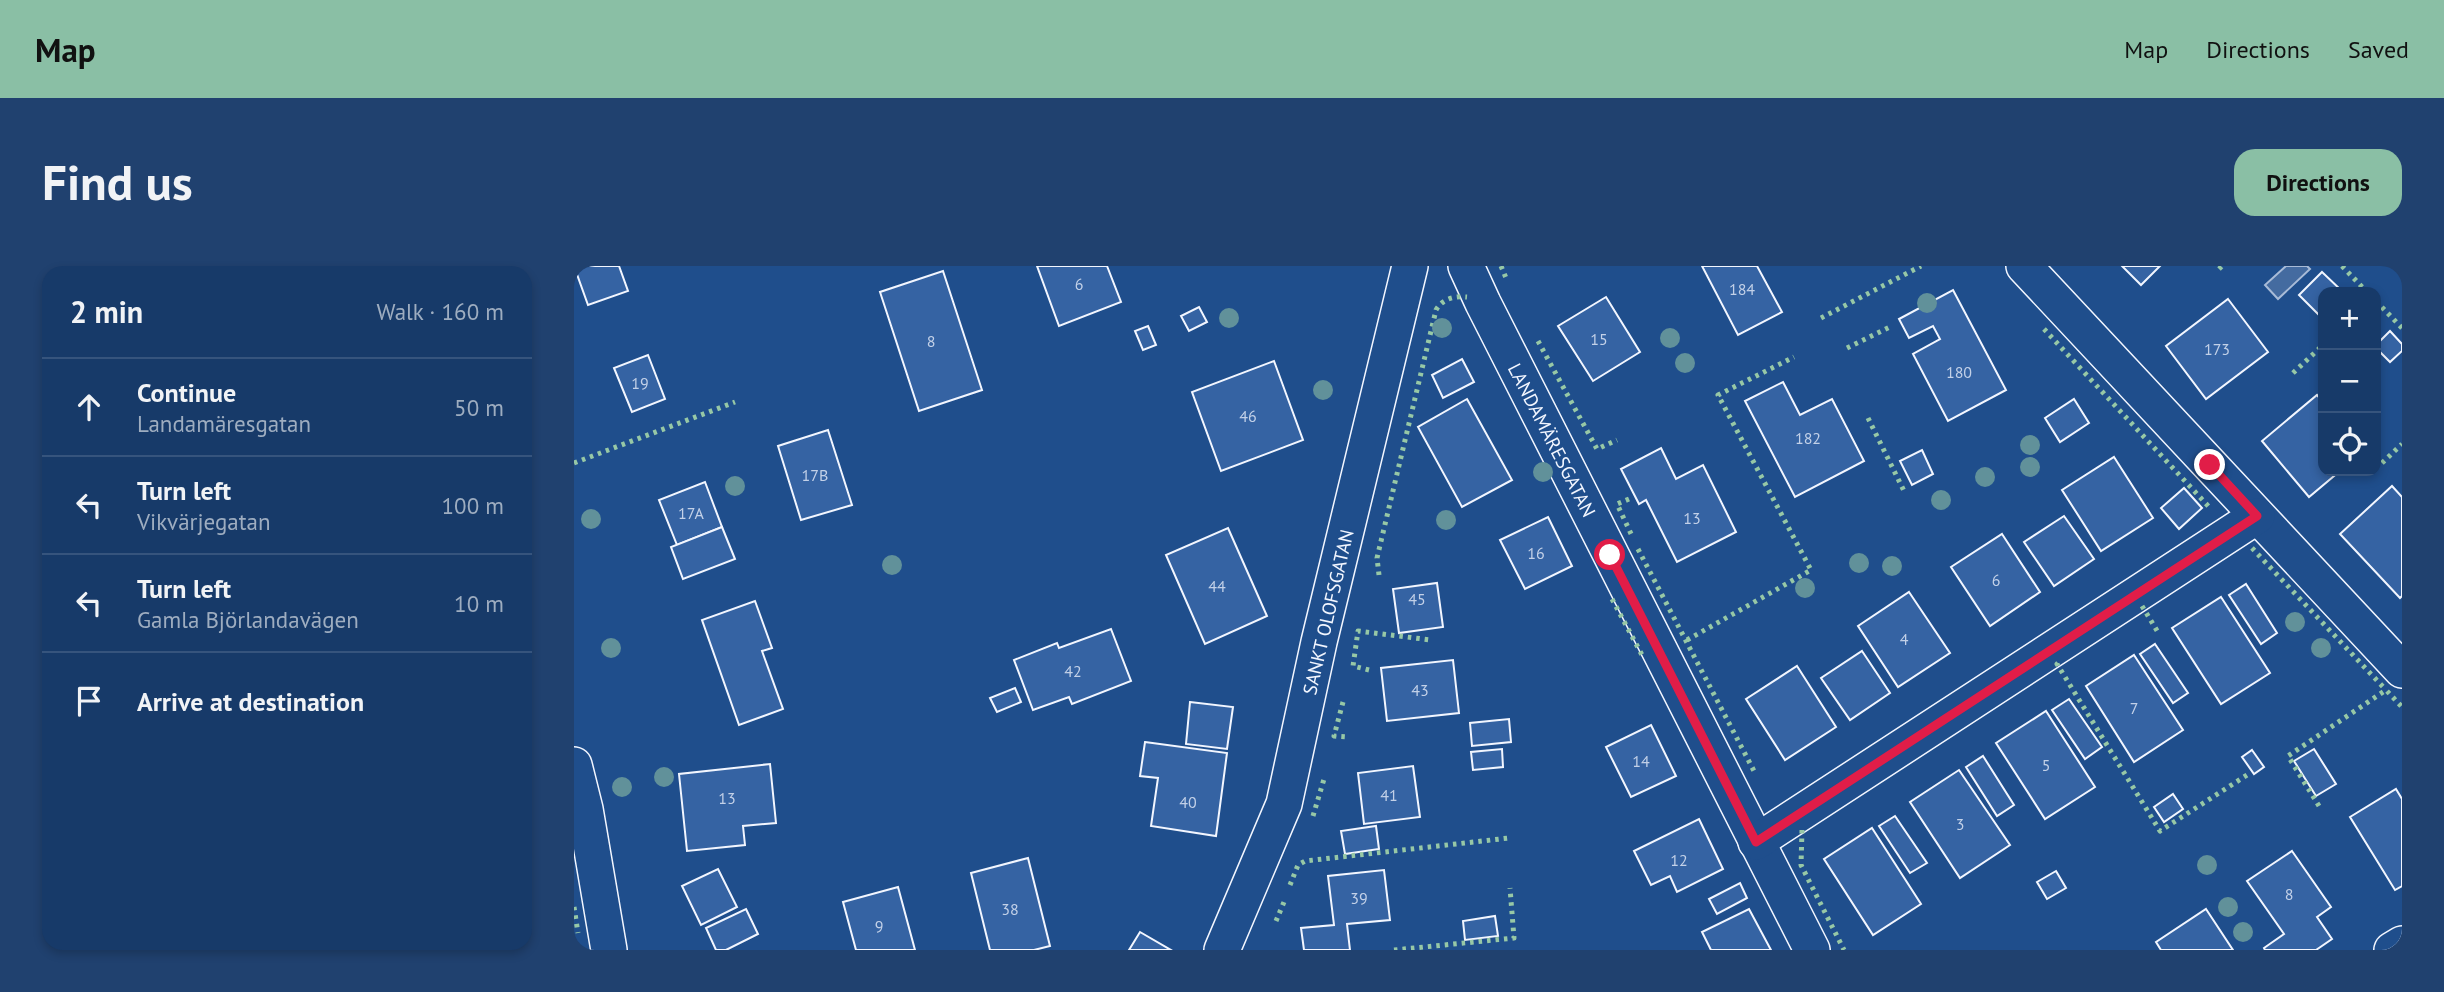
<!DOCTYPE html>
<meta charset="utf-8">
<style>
body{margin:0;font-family:"PT Sans",sans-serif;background:#20416f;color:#f1f3f6}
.controls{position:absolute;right:21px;top:21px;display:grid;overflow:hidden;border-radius:14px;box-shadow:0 4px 10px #0003}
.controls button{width:63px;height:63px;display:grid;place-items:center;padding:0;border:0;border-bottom:2px solid #36547d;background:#173a69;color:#f1f3f6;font:35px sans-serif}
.stop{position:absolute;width:21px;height:21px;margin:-16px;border:5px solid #e11d48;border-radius:50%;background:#fff}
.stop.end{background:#e11d48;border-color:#fff;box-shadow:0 2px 7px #0008}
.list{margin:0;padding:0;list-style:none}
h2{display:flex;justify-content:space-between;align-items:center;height:91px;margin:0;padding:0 28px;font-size:30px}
h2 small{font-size:23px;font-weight:400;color:#9eadc0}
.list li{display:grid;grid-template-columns:46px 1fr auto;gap:21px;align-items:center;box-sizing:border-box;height:98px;padding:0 28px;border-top:2px solid #36547d}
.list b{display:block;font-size:26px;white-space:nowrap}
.list p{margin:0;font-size:23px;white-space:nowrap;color:#9eadc0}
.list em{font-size:23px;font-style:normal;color:#9eadc0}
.icon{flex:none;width:38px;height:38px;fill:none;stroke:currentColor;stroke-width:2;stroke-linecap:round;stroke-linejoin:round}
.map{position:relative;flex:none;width:1828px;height:684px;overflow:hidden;border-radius:21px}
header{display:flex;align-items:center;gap:42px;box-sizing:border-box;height:98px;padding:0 35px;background:#8abfa5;color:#111}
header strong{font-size:33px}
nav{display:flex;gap:38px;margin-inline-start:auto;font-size:24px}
.intro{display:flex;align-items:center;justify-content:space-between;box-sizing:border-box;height:168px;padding:0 42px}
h1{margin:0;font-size:49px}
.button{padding:18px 32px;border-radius:21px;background:#8abfa5;color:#111;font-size:24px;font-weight:700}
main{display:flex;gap:42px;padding:0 42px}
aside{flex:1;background:#173a69;border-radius:21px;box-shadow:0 4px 10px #0003}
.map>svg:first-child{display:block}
</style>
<header>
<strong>Map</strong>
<nav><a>Map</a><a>Directions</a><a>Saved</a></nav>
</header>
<div class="intro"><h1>Find us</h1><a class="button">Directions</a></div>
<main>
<aside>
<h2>2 min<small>Walk · 160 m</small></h2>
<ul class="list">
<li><svg class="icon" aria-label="ahead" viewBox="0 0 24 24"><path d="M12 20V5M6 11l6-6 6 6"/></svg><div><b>Continue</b><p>Landamäresgatan</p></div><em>50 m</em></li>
<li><svg class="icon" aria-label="left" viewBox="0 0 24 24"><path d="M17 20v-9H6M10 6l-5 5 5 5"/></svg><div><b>Turn left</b><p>Vikvärjegatan</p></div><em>100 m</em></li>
<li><svg class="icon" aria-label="left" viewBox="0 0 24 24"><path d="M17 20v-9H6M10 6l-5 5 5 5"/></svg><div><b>Turn left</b><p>Gamla Björlandavägen</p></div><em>10 m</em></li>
<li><svg class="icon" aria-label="arrive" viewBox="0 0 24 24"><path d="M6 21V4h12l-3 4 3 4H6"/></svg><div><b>Arrive at destination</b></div></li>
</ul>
</aside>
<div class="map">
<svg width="1828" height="684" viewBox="0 0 1828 684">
<rect width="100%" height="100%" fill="#1f4e8c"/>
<!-- water -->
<path fill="#446ba0" stroke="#a8bbd7" stroke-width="2" d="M1712 0H1733L1736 3 1704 33 1691 19Z"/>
<!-- building -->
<g fill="#3563a3" stroke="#f2f6ff" stroke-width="2">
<path d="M0 0H45L54 25 14 39Z"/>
<path d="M463 0H533L547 36 485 60Z"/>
<path d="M1128 0H1183L1208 46 1164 69Z"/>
<path d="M1548 0H1586L1567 19Z"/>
<path d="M369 5 408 124 345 145 306 26Z"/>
<path d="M1748 6 1769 26H1749V53L1725 29Z"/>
<path d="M1379 24 1432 124 1374 155 1339 88 1366 73 1359 60 1335 72 1325 53Z"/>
<path d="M1032 31 1066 86 1019 115 984 60Z"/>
<path d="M1654 33 1694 86 1632 133 1592 80Z"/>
<path d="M625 41 633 56 615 65 607 50Z"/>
<path d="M574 60 582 79 569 84 561 65Z"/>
<path d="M1816 65 1828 78V85L1816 96 1802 82V79Z"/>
<path d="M74 89 91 133 58 146 40 102Z"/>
<path d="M888 93 900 116 869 132 858 109Z"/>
<path d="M700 95 729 174 647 205 618 126Z"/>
<path d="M1209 116 1226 149 1258 133 1290 195 1221 231 1171 135Z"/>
<path d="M1743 129 1749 136V205H1766L1735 231 1688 175Z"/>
<path d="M893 133 938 214 888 241 844 161Z"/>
<path d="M1500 133 1515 157 1486 176 1471 152Z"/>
<path d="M254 164 278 239 227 254 204 180Z"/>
<path d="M1087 182 1102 213 1129 199 1162 266 1103 296 1072 234 1065 238 1047 203Z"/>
<path d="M1348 184 1359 208 1338 219 1326 195Z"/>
<path d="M1540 191 1579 252 1527 285 1488 224Z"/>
<path d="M131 216 148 261 103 279 85 234Z"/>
<path d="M1818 220 1828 231V330L1826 332 1766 268Z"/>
<path d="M1610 222 1628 242 1605 263 1587 242Z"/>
<path d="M1490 250 1520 293 1480 320 1450 276Z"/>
<path d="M974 251 998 300 951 323 926 274Z"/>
<path d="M148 261 161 293 109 313 97 281Z"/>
<path d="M654 262 693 350 631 378 592 289Z"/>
<path d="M1428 268 1466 326 1416 360 1377 301Z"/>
<path d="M863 317 869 361 825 367 819 323Z"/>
<path d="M1672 318 1703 367 1687 378 1655 329Z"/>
<path d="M1335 326 1376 387 1324 421 1284 360Z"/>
<path d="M1647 331 1696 407 1647 438 1598 362Z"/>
<path d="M181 335 198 382 188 385 209 443 165 459 128 354Z"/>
<path d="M537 363 557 415 498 438 495 431 459 444 440 394 483 377 485 382Z"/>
<path d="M1581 378 1614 427 1599 437 1566 388Z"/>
<path d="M1288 385 1316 427 1276 454 1247 412Z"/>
<path d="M1560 389 1609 464 1560 496 1512 420Z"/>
<path d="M879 394 885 447 813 455 807 402Z"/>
<path d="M1223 400 1262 461 1211 494 1172 433Z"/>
<path d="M441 422 447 436 423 446 416 432Z"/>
<path d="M1495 433 1528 481 1511 493 1478 444Z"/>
<path d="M616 436 659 441 653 483 612 478Z"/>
<path d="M1472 445 1521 521 1471 553 1422 477Z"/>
<path d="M935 453 937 476 898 480 896 457Z"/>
<path d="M1077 459 1102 510 1057 531 1032 481Z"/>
<path d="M571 476 653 487 642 570 577 560 584 512 566 510Z"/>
<path d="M928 483 929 501 899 504 897 486Z"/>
<path d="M1740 483 1762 518 1742 530 1720 495Z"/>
<path d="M1678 484 1690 501 1680 508 1668 491Z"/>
<path d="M1409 490 1440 539 1423 550 1392 501Z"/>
<path d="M196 498 202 557 169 560 171 579 113 585 105 508Z"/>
<path d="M839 500 846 551 790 558 784 507Z"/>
<path d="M1385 504 1436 579 1386 612 1336 536Z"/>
<path d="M1822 523 1828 533V620L1821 624 1776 551Z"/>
<path d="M1599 528 1609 543 1590 556 1580 541Z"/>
<path d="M1321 550 1353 597 1336 607 1305 560Z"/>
<path d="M1125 553 1149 603 1103 626 1096 610 1077 619 1060 585Z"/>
<path d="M802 560 805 583 771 588 767 565Z"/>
<path d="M1298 562 1347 638 1299 669 1250 593Z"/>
<path d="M1718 585 1757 641 1743 651 1758 673 1742 684H1691L1690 682 1710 668 1673 615Z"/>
<path d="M454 592 476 680 460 684H416L397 607Z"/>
<path d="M144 603 163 641 127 659 108 620Z"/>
<path d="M810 604 816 654 773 658 776 684H730L727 662 760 659 754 610Z"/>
<path d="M1482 605 1492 622 1473 633 1463 616Z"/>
<path d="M1166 617 1173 632 1143 648 1135 633Z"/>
<path d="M324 621 341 684H282L269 636Z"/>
<path d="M172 643 184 668 152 684H142L132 662Z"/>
<path d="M1175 643 1197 684H1137L1128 666Z"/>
<path d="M1632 643 1659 684H1587L1582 676Z"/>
<path d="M921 650 924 670 891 674 889 655Z"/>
<path d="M566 666 597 684H555Z"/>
</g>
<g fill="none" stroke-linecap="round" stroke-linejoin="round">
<defs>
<g id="minor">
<path d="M892 0 909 37 1238 684"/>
<path d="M1450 0 1828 404"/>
<path d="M0 499 11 543 35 684"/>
<path d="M1182 576 1683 250"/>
<path d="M648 684 710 538 745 376 836 0"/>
<path d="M1818 684 1828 678"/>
</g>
</defs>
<!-- minor casing -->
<use href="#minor" stroke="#f2f6ff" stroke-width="38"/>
<!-- minor -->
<use href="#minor" stroke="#1f4e8c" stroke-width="35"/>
<!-- hedge -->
<g stroke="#97c8a6" stroke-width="5" stroke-dasharray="3.5 5" stroke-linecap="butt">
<path d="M927 0 932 12"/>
<path d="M1768 0 1793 26"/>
<path d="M1645 3 1648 0"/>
<path d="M1802 35 1828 62"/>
<path d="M1247 52 1347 0"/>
<path d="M1470 63 1636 242"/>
<path d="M964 75 1023 183 1043 174"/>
<path d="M1273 82 1318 60"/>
<path d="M1719 107 1749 79"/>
<path d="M1294 152 1331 227"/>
<path d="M0 197 161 136"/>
<path d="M1808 197 1828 178"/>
<path d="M1055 233 1043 238 1059 272"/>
<path d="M1678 282 1812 424"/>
<path d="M1064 283 1180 505"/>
<path d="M805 309 803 292 862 44C869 32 881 30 893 31"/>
<path d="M1038 333 1068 389"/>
<path d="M1568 340 1585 368"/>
<path d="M1113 374 1237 304 1144 129 1220 91"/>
<path d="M1484 397 1483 398 1586 565 1673 509"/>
<path d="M795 404 779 400 784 365 857 374"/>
<path d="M769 436 760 470 775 471"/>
<path d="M1745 540 1714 490 1812 424 1828 441"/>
<path d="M739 550 750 513"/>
<path d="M1228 564 1227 599 1270 684"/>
<path d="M716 619 724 599 731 595 935 572"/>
<path d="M0 641 4 667"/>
<path d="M702 655 710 636"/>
<path d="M820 684 940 672 936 622"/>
</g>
</g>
<!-- trees -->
<g fill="#61919a">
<circle cx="1353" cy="37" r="10"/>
<circle cx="655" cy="52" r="10"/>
<circle cx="868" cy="62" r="10"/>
<circle cx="1096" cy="72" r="10"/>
<circle cx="1111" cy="97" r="10"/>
<circle cx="749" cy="124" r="10"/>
<circle cx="1456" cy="179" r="10"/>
<circle cx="1456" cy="201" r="10"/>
<circle cx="969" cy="206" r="10"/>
<circle cx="1411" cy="211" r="10"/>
<circle cx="161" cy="220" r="10"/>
<circle cx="1367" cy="234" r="10"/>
<circle cx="17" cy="253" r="10"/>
<circle cx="872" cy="254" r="10"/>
<circle cx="1285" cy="297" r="10"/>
<circle cx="318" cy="299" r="10"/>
<circle cx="1318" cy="300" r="10"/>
<circle cx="1231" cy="322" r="10"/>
<circle cx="1721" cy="356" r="10"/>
<circle cx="37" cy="382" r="10"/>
<circle cx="1747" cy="382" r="10"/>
<circle cx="90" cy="511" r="10"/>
<circle cx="48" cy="521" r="10"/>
<circle cx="1633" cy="599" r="10"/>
<circle cx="1654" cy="641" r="10"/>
<circle cx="1669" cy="666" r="10"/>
</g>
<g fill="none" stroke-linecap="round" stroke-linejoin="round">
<!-- route -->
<path stroke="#e11d48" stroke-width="9" d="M1036 289 1182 576 1683 250 1636 199"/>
</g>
<g text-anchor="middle" stroke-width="5" stroke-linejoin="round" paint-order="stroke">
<!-- number labels -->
<g font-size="16" fill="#c3d1e8">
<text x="505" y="24">6</text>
<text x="1168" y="29">184</text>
<text x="1025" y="79">15</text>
<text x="357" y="81">8</text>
<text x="1643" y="89">173</text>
<text x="1385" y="112">180</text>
<text x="66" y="123">19</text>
<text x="674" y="156">46</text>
<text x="1234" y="178">182</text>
<text x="241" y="215">17B</text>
<text x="117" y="253">17A</text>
<text x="1118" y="258">13</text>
<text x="962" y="293">16</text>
<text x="1422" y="320">6</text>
<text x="643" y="326">44</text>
<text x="843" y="339">45</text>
<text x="1330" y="379">4</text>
<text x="499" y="411">42</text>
<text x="846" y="430">43</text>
<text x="1560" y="448">7</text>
<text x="1067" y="501">14</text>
<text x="1472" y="505">5</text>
<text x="815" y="535">41</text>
<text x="153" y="538">13</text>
<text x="614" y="542">40</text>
<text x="1386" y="564">3</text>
<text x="1105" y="600">12</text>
<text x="1715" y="634">8</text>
<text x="785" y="638">39</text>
<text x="436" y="649">38</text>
<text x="305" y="666">9</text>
</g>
<!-- street labels -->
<g font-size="19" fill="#f2f6ff" stroke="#1f4e8c">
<text transform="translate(978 174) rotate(63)" y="7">LANDAMÄRESGATAN</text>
<text transform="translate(754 346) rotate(-77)" y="7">SANKT OLOFSGATAN</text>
</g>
</g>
</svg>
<div class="controls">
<button>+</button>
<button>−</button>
<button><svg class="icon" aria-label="locate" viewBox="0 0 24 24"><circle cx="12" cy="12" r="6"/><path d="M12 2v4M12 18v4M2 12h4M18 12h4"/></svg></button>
</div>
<div class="stop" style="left:1036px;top:289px"></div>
<div class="stop end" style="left:1636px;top:199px"></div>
</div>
</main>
